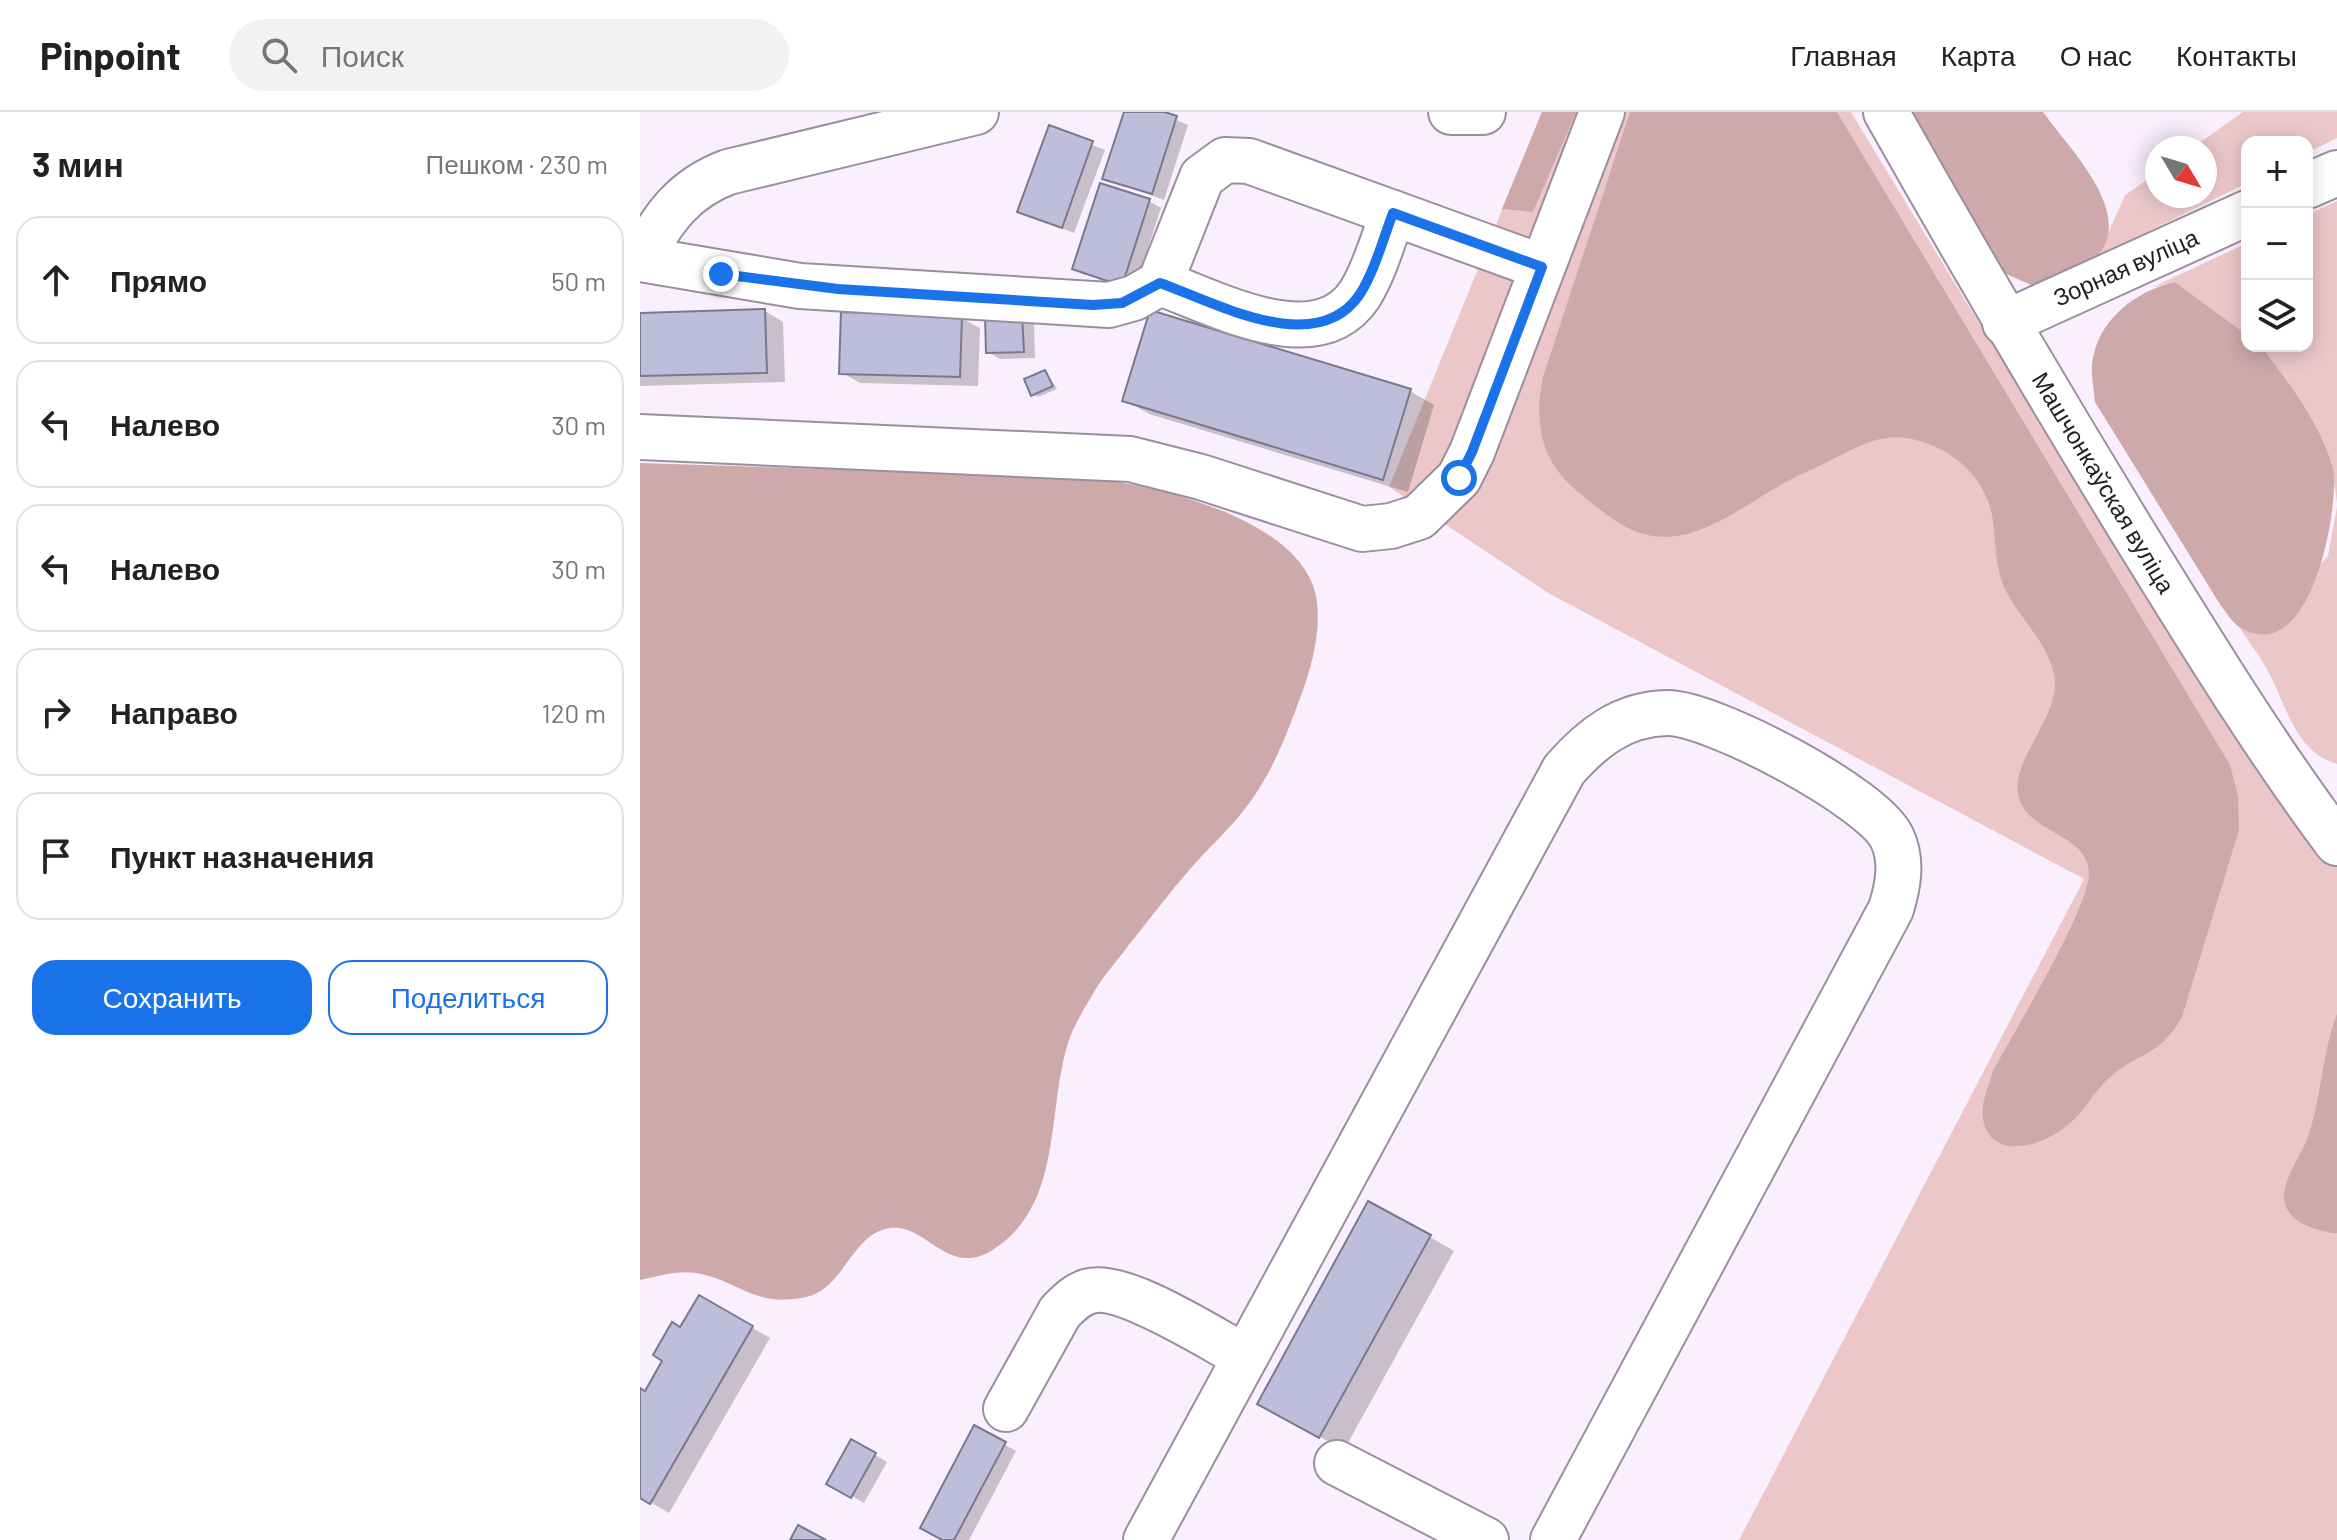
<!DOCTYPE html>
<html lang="ru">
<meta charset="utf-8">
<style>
body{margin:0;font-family:Barlow,sans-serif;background:#f2f2f2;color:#222}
.controls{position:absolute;right:24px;top:24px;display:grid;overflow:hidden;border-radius:16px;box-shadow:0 4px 20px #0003}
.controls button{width:72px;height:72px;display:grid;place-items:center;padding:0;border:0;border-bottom:2px solid #e0e0e0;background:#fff;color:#222;font:40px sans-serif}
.compass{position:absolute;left:1505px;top:24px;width:72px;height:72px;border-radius:50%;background:#fff;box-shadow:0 4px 20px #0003;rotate:128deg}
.stop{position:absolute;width:24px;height:24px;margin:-18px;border:6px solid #1a73e8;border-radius:50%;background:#fff}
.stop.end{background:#1a73e8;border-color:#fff;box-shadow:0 2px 8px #0008}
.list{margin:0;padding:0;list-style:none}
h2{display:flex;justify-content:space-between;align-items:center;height:104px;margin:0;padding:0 32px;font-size:34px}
h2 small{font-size:26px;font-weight:400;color:#767676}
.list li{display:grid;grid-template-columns:52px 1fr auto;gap:24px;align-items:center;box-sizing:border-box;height:128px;margin:0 16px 16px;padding:0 16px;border:2px solid #e0e0e0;border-radius:24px}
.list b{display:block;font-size:30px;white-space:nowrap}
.list em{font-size:26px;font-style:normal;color:#767676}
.actions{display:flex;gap:16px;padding:24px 32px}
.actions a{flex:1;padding:18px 0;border:2px solid #1a73e8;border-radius:24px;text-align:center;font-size:28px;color:#1a73e8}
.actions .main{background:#1a73e8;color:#fff}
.icon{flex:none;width:44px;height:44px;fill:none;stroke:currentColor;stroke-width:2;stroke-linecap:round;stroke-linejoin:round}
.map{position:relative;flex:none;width:1697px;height:1428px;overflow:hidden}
header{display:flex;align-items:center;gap:48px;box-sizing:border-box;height:112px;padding:0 40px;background:#fff;border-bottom:2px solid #e0e0e0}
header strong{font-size:38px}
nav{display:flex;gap:44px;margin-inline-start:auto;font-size:28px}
.search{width:560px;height:72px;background:#f2f2f2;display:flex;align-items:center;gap:20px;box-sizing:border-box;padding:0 28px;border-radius:44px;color:#767676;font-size:30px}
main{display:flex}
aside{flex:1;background:#fff}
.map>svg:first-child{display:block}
</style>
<header>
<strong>Pinpoint</strong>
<div class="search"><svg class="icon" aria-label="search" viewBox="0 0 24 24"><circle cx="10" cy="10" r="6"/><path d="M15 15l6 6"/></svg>Поиск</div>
<nav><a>Главная</a><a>Карта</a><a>О нас</a><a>Контакты</a></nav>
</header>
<main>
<aside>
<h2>3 мин<small>Пешком · 230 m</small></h2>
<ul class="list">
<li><svg class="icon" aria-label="ahead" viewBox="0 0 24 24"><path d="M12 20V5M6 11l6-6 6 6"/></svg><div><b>Прямо</b></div><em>50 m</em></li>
<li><svg class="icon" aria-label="left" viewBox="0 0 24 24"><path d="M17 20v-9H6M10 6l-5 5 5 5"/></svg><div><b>Налево</b></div><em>30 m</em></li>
<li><svg class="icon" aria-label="left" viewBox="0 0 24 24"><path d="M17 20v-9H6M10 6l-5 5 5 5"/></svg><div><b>Налево</b></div><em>30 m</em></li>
<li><svg class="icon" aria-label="right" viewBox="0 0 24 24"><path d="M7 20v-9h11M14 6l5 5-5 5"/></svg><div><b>Направо</b></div><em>120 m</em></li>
<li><svg class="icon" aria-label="arrive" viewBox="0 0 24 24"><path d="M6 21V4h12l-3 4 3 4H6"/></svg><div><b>Пункт назначения</b></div></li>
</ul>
<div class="actions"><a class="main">Сохранить</a><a>Поделиться</a></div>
</aside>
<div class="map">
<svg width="1697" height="1428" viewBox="0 0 1697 1428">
<rect width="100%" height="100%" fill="#faeffe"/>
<!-- green -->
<g fill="#ebc7c8">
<path d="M902 0H1211L1331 198 1697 742V1428H1099L1444 767 910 482 749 375Z"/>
<path d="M1603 0H1697V26L1667 41V30H1607V71L1458 144 1485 83 1517 61V84H1565V36H1552Z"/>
<path d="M1697 89V391C1692 332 1656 281 1621 234H1667V103Z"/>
<path d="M1607 131V223L1535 170 1513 175Z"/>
<path d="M1697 395V652C1659 641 1648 601 1633 569 1624 549 1611 533 1599 515L1616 522 1688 444Z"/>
</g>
<!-- forest -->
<g fill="#cea9aa">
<path d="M902 0H936L893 100 862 97Z"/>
<path d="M990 0H1197L1590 653 1598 684 1599 718 1542 905C1519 946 1498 939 1468 967 1453 981 1444 1000 1428 1013 1405 1033 1351 1051 1343 1007 1340 992 1349 974 1353 959 1374 920 1448 798 1449 762 1449 720 1385 722 1378 682 1372 647 1416 609 1415 570 1413 535 1379 507 1365 477 1355 455 1356 432 1353 409 1348 368 1314 337 1276 328 1246 320 1225 331 1199 344 1180 354 1160 362 1142 372 1098 397 1046 442 992 418 972 409 953 392 936 378 900 348 894 309 903 265Z"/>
<path d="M1265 0H1403C1433 42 1509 114 1442 157 1429 165 1411 170 1396 175L1366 162 1345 140Z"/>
<path d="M1535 170 1607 223V234H1621C1649 271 1683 315 1694 361 1697 406 1670 555 1601 516 1593 512 1587 501 1581 494L1455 290C1454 278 1451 264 1452 253 1456 209 1495 179 1535 170Z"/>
<path d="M0 351 440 365C507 371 644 402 672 471 687 508 670 562 656 597 643 632 628 668 604 698 588 719 568 736 551 756 529 781 509 808 488 834 477 849 463 864 454 880 445 896 433 914 428 931 406 1001 424 1094 351 1139 305 1166 284 1106 245 1117 211 1126 202 1178 166 1185 113 1196 101 1169 56 1161 38 1158 18 1164 0 1168Z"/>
<path d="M1697 902V1121H1692C1674 1117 1648 1111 1644 1088 1642 1070 1659 1046 1666 1030 1682 989 1681 943 1697 902Z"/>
</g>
<!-- shadow -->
<g fill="#0003">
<path d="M486 0H518L548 13 524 88 465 66Z"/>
<path d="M410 16 465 38 434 121 380 99Z"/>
<path d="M509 89 521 96 494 179 434 156Z"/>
<path d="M125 199 143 210 145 270 0 274V203Z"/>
<path d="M382 205 394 212 395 246 360 247 348 240Z"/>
<path d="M321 206 340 216 338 274 220 271 201 260Z"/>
<path d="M405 260 417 277 398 285 393 282Z"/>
<path d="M770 279 794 293 768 380 509 302 485 288Z"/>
<path d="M790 1125 814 1139 704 1338 644 1305Z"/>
<path d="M60 1186 130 1226 29 1401 0 1384V1278L6 1281Z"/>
<path d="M335 1316 376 1339 329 1428H305Z"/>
<path d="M212 1329 247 1350 224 1391 189 1371Z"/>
</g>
<!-- building -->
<g fill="#bebddb" stroke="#7a798b" stroke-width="2">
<path d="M484 0H525L537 4 512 82 462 67Z"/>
<path d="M409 13 453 29 422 116 377 100Z"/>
<path d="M460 71 510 87 482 174 432 157Z"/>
<path d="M125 197 127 261 0 264V201Z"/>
<path d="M510 198 771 277 743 368 482 289Z"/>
<path d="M201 200 322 204 320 265 199 262Z"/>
<path d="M382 203 384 240 346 241 345 205Z"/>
<path d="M405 258 413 274 391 284 384 267Z"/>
<path d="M728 1089 791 1123 679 1326 617 1292Z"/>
<path d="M59 1183 113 1214 10 1392 0 1386V1276L5 1279 22 1249 13 1243 32 1210 40 1215Z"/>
<path d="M334 1313 366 1330 314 1428H302L280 1416Z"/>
<path d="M211 1327 236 1341 211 1386 186 1372Z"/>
<path d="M158 1413 186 1428H150Z"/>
</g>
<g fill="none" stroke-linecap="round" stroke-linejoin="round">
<defs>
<g id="minor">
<path d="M811 0H843"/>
<path d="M1246 0C1326 142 1409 283 1494 422 1559 527 1623 632 1697 731"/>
<path d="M1667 74 1697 61"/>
<path d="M753 101 902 155"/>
<path d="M0 147 160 174 469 193 494 186 520 171 562 65 585 48 609 49 753 101C743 127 735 158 720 182 677 247 576 191 520 171"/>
<path d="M1 147C23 106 43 77 88 60L336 0"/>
<path d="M1365 211 1607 101"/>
<path d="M0 325 490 347 561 365 722 417 751 414 779 405 819 366 832 340 962 0"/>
<path d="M366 1297 420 1200C429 1191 437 1182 450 1179 484 1170 571 1227 604 1244"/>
<path d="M697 1351 846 1428"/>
<path d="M506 1428 924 658C952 626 982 602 1027 601 1071 600 1234 686 1252 726 1263 749 1258 774 1251 797L913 1428"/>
</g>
</defs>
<!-- minor casing -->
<use href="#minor" stroke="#9b8e9f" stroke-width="48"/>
<!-- minor -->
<use href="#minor" stroke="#fff" stroke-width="44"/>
</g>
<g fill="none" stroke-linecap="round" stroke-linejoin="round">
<!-- route -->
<path stroke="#1a73e8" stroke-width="10" d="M81 162 198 177 453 193 482 191 520 171C576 191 677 247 720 182 735 158 743 127 753 101L902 155 832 340 819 366"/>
</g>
<g text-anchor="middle" stroke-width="7" stroke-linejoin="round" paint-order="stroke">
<!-- street labels -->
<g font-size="24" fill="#252027" stroke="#fff">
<text transform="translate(1486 156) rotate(-24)" y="8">Зорная вуліца</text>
<text transform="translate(1463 371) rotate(59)" y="8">Машчонкаўская вуліца</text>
</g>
</g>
</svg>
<div class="controls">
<button>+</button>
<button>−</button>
<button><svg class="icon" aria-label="layers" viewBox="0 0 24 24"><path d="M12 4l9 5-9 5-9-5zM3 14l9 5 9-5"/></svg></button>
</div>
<svg class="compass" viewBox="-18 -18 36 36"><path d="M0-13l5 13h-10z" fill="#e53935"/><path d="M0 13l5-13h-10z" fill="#767676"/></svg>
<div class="stop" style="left:819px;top:366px"></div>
<div class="stop end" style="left:81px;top:162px"></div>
</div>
</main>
